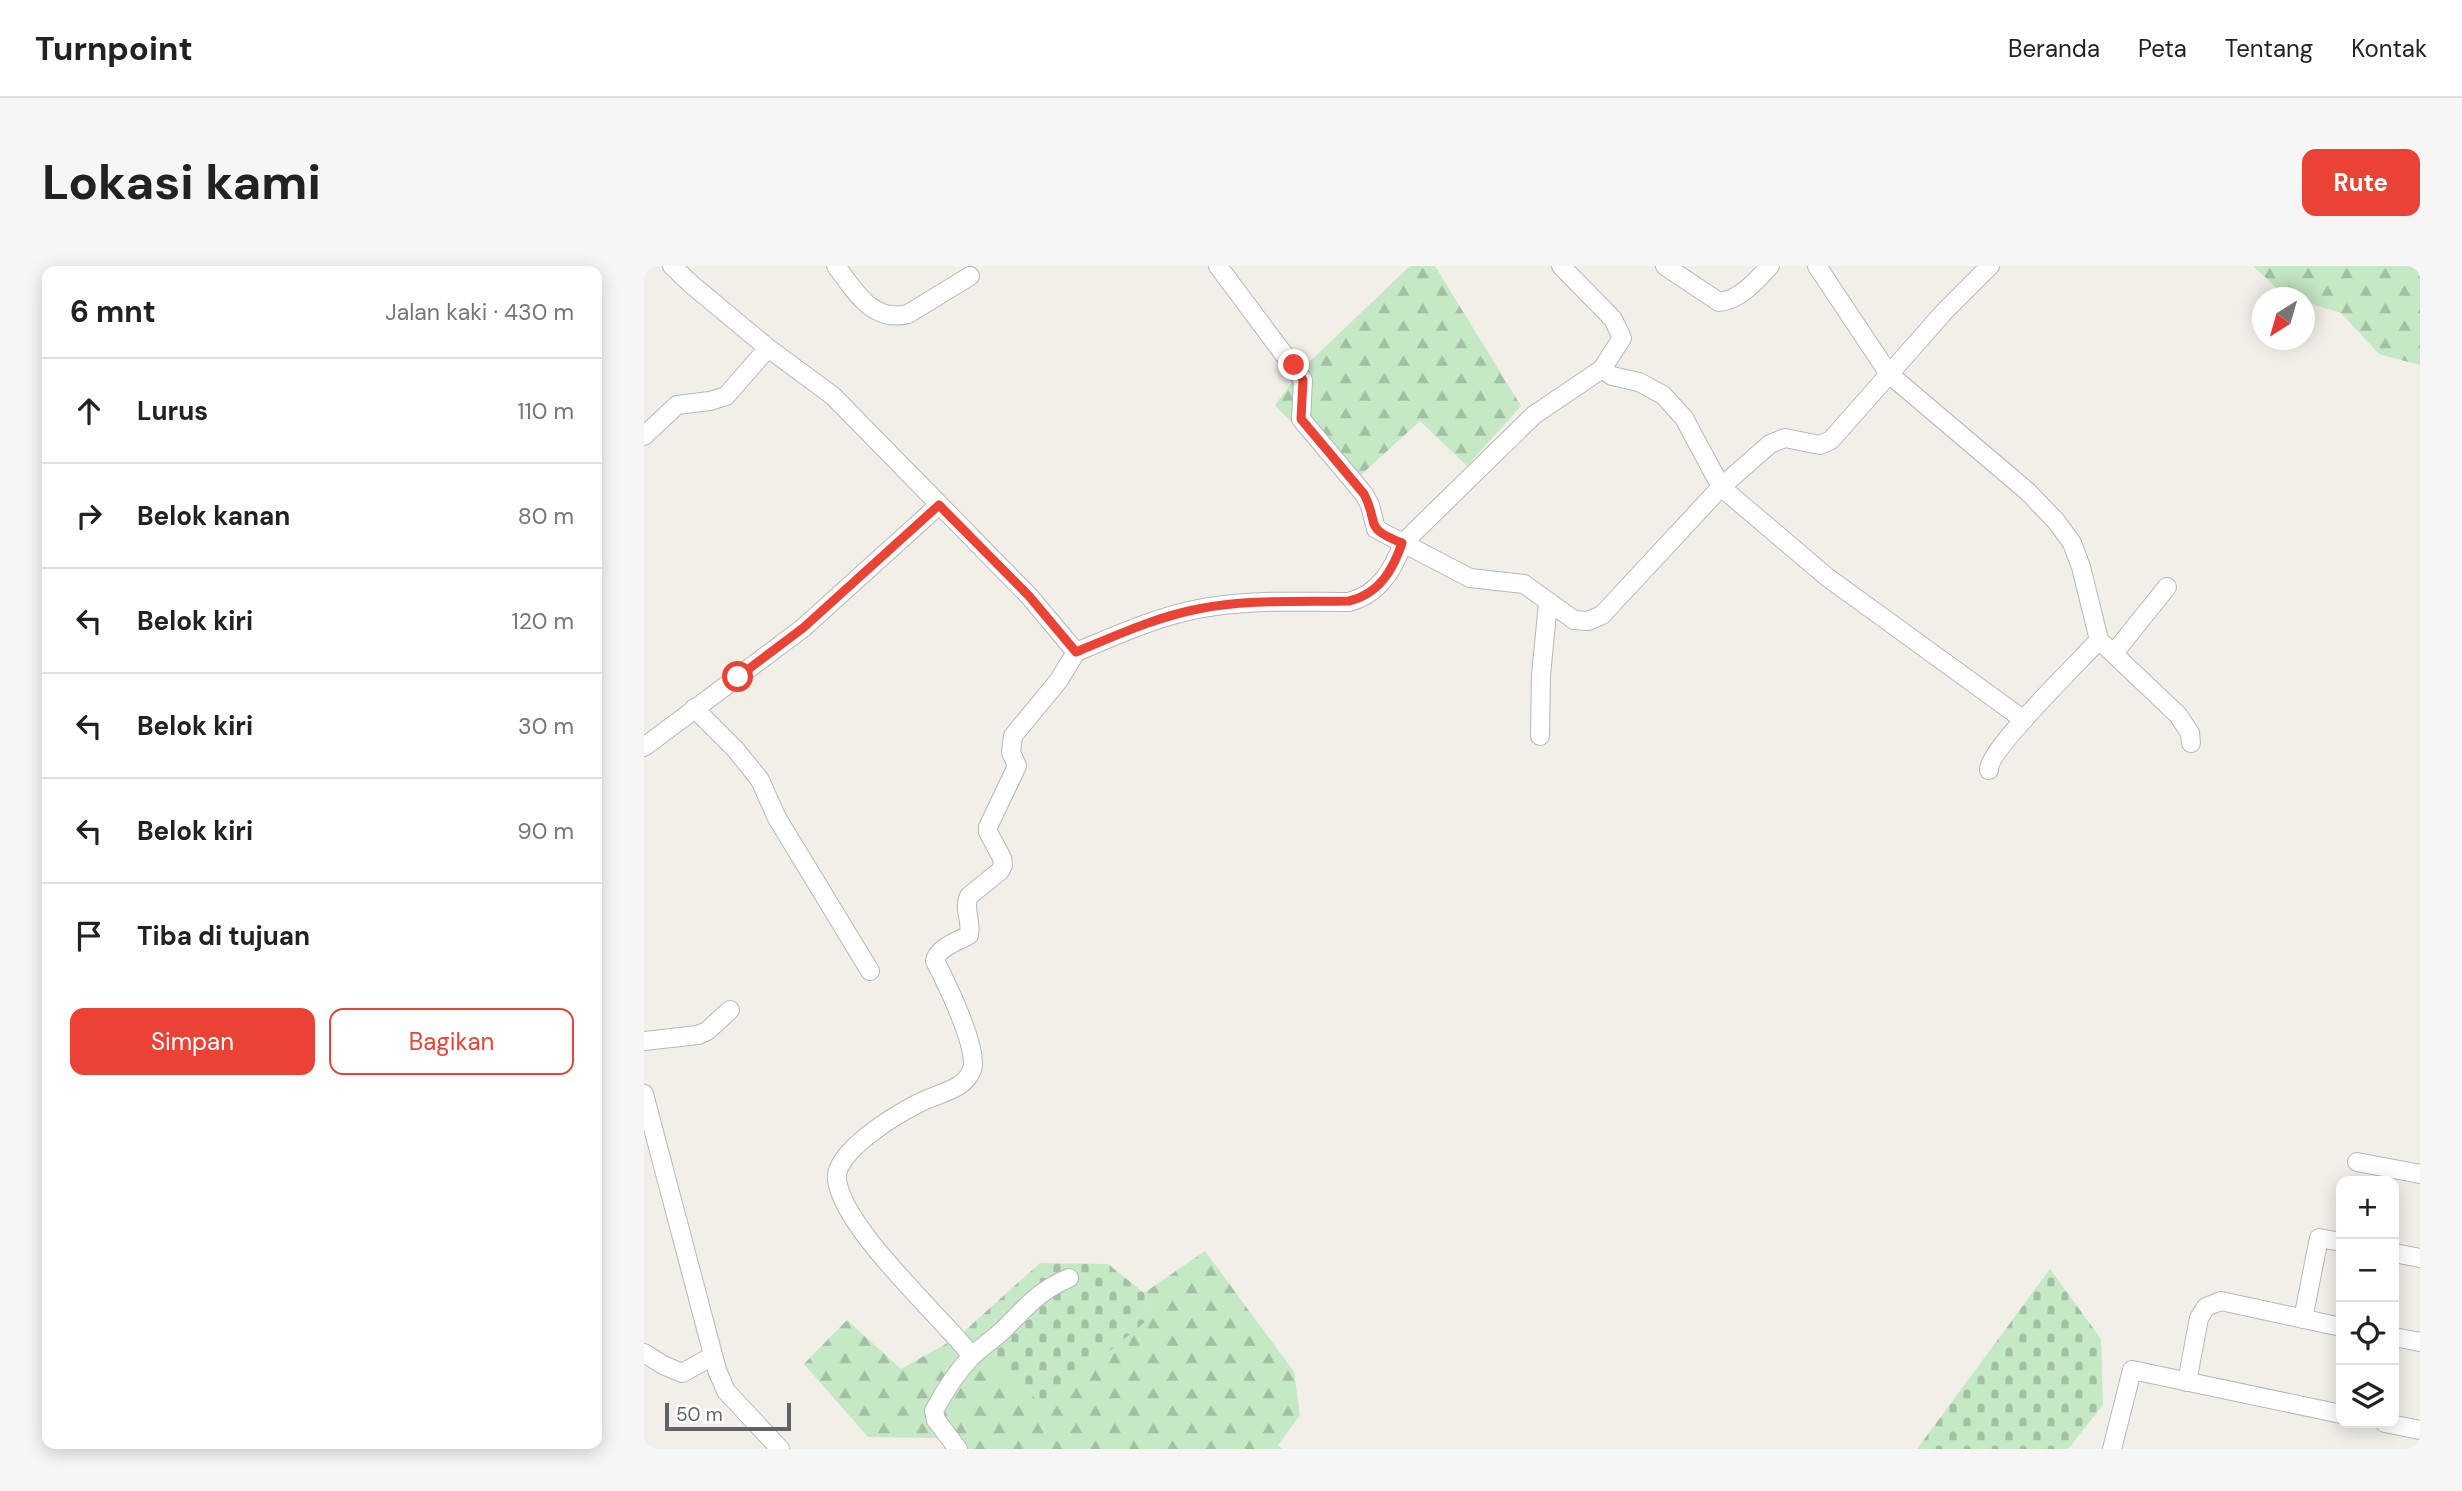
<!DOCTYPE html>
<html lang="id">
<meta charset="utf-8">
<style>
body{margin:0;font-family:"DM Sans",sans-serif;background:#f6f6f6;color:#222}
.controls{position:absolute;right:21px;bottom:21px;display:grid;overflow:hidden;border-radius:14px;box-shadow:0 4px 18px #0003}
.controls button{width:63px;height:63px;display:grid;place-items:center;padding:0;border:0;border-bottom:2px solid #e0e0e0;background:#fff;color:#222;font:35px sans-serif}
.compass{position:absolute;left:1608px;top:21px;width:63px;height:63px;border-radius:50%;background:#fff;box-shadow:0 4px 18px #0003;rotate:217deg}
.scale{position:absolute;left:21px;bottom:18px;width:126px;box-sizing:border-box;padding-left:7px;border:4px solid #5f6368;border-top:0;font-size:19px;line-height:24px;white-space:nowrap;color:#5f6368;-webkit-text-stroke:5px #fff;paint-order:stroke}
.stop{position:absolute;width:21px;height:21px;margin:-16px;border:5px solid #ea4335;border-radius:50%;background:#fff}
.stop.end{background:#ea4335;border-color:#fff;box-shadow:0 2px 7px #0008}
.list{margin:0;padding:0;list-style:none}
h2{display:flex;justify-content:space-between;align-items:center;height:91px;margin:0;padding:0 28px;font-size:30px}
h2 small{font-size:23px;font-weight:400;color:#767676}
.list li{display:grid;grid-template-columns:46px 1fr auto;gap:21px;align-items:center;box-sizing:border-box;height:105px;padding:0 28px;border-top:2px solid #e0e0e0}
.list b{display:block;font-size:26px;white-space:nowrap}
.list em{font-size:23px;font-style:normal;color:#767676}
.actions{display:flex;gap:14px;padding:21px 28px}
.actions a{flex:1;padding:16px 0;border:2px solid #ea4335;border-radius:14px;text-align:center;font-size:24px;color:#ea4335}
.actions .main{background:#ea4335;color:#fff}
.icon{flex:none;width:38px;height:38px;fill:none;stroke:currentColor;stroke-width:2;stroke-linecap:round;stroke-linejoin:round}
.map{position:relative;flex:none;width:1776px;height:1183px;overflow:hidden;border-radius:14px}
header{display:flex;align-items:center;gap:42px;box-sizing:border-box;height:98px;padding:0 35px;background:#fff;border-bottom:2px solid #e0e0e0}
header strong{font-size:33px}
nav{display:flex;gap:38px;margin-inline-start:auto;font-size:24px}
.intro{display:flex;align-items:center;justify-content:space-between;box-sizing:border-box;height:168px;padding:0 42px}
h1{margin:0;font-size:49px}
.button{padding:18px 32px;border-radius:14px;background:#ea4335;color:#fff;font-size:24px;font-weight:700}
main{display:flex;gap:42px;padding:0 42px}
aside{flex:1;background:#fff;border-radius:14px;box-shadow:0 4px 18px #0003}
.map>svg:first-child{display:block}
</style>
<header>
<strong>Turnpoint</strong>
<nav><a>Beranda</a><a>Peta</a><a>Tentang</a><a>Kontak</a></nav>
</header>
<div class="intro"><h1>Lokasi kami</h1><a class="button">Rute</a></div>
<main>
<aside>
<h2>6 mnt<small>Jalan kaki · 430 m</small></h2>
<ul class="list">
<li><svg class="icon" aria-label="ahead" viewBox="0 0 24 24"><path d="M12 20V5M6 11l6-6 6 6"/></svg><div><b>Lurus</b></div><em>110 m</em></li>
<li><svg class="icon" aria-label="right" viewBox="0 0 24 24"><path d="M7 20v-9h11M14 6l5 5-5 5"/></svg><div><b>Belok kanan</b></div><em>80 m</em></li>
<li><svg class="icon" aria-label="left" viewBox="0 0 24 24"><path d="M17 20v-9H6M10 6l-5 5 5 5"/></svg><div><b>Belok kiri</b></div><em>120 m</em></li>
<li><svg class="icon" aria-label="left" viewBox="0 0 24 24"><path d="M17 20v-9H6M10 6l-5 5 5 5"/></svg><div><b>Belok kiri</b></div><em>30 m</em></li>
<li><svg class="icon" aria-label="left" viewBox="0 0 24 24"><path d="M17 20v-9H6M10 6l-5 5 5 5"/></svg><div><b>Belok kiri</b></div><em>90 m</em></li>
<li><svg class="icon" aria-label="arrive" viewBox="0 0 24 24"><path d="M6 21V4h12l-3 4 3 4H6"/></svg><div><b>Tiba di tujuan</b></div></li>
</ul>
<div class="actions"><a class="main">Simpan</a><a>Bagikan</a></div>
</aside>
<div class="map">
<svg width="1776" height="1183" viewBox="0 0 1776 1183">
<defs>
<pattern id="forest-firs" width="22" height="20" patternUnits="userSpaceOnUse" patternTransform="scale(1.75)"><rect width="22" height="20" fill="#c5e8c5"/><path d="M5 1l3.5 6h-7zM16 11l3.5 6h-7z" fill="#a3c0a4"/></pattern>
<pattern id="cemetery-stones" width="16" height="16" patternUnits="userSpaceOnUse" patternTransform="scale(1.75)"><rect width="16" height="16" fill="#c5e8c5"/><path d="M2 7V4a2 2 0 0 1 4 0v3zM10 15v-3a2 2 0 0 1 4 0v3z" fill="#a3c0a4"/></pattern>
</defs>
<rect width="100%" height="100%" fill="#f1efe8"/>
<!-- forest -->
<g fill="url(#forest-firs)">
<path d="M766 0H791L877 140 823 200 776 155 707 218 631 139 659 102Z"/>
<path d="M1609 0H1776V99L1735 88 1697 47 1661 36 1660 32 1641 30Z"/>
<path d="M561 985 650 1106 656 1149 634 1179 638 1183H306L295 1172 224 1171 160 1098 203 1054 257 1103 314 1071 508 1050 500 1027Z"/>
</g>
<!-- cemetery -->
<g fill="url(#cemetery-stones)">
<path d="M396 997 464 998 500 1027 508 1050 400 1139 314 1071Z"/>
<path d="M1406 1003 1457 1073 1459 1139 1424 1183H1273Z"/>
</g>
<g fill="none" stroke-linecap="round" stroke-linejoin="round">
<defs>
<g id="minor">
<path d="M28 0 47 18 124 82 189 130 385 330 432 386C471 370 512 351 554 343 603 333 655 336 705 336 735 328 749 304 759 277L890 149 958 103 978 72 969 53 917 0"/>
<path d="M192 0C211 25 228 57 264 48L326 10"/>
<path d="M574 0 659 114 657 153 720 228 726 239 732 263 826 312 880 318 930 354 944 355 958 349 1077 221 1126 178 1141 172 1176 179 1187 174 1300 46 1346 0"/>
<path d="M1021 0 1075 36C1096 34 1112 15 1126 0"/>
<path d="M1173 0 1245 108 1383 225 1412 255 1428 277 1437 301 1455 374 1534 449 1546 467 1547 477"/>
<path d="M958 103 968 110 995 116 1019 129 1040 152 1077 221 1183 311 1380 454"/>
<path d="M0 170 33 139 66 135 82 130 124 82"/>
<path d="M1470 387 1523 321"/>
<path d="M50 442 92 484 116 514 133 552 226 705"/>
<path d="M896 470 897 409 904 337"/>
<path d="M0 481 159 362 295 239"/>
<path d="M1345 504C1344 484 1437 394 1455 374"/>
<path d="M0 775 54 769 63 765 86 744"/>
<path d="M0 828 73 1104 82 1125 136 1183"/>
<path d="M1713 896 1776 908"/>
<path d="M1750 987 1776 992"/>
<path d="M1659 1053 1675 972 1697 976"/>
<path d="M1750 1071 1776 1076"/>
<path d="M0 1087 19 1099 38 1107 69 1090"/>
<path d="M328 1090C295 1048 200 964 193 914 189 886 253 848 275 837 287 831 302 827 314 820 321 816 328 808 329 799 330 774 303 718 291 695 294 681 313 676 325 669 328 655 319 643 325 630L356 605 359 599 358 592 344 566V561L373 500 367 486 369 470 415 414 432 386"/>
<path d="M1543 1116 1555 1052 1562 1041 1577 1035 1697 1061"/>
<path d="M1741 1157 1776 1164"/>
<path d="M314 1183 292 1154 290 1145C300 1126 312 1107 327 1091 336 1082 347 1075 357 1066 381 1043 392 1026 425 1012"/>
<path d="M1468 1183 1488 1104 1697 1148"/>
</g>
</defs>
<!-- minor casing -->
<use href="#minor" stroke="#b5b8bc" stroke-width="20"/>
<!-- minor -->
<use href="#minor" stroke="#fff" stroke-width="18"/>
</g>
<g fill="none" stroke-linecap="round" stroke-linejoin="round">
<!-- route -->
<path stroke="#ea4335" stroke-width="9" d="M94 411 159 362 295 239 385 330 432 386C471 370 512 351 554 343 603 333 655 336 705 335 735 328 749 304 758 277 718 261 736 259 720 228L657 153 659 114 650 99"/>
</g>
</svg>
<div class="controls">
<button>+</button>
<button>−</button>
<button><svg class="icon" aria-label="locate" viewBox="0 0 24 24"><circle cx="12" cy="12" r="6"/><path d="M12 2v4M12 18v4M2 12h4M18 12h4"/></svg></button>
<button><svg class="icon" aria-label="layers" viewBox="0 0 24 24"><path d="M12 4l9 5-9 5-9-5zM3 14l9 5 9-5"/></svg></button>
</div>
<svg class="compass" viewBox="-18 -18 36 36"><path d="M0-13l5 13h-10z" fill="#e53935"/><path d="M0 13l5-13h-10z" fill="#767676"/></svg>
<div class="scale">50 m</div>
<div class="stop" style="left:94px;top:411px"></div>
<div class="stop end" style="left:650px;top:99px"></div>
</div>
</main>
